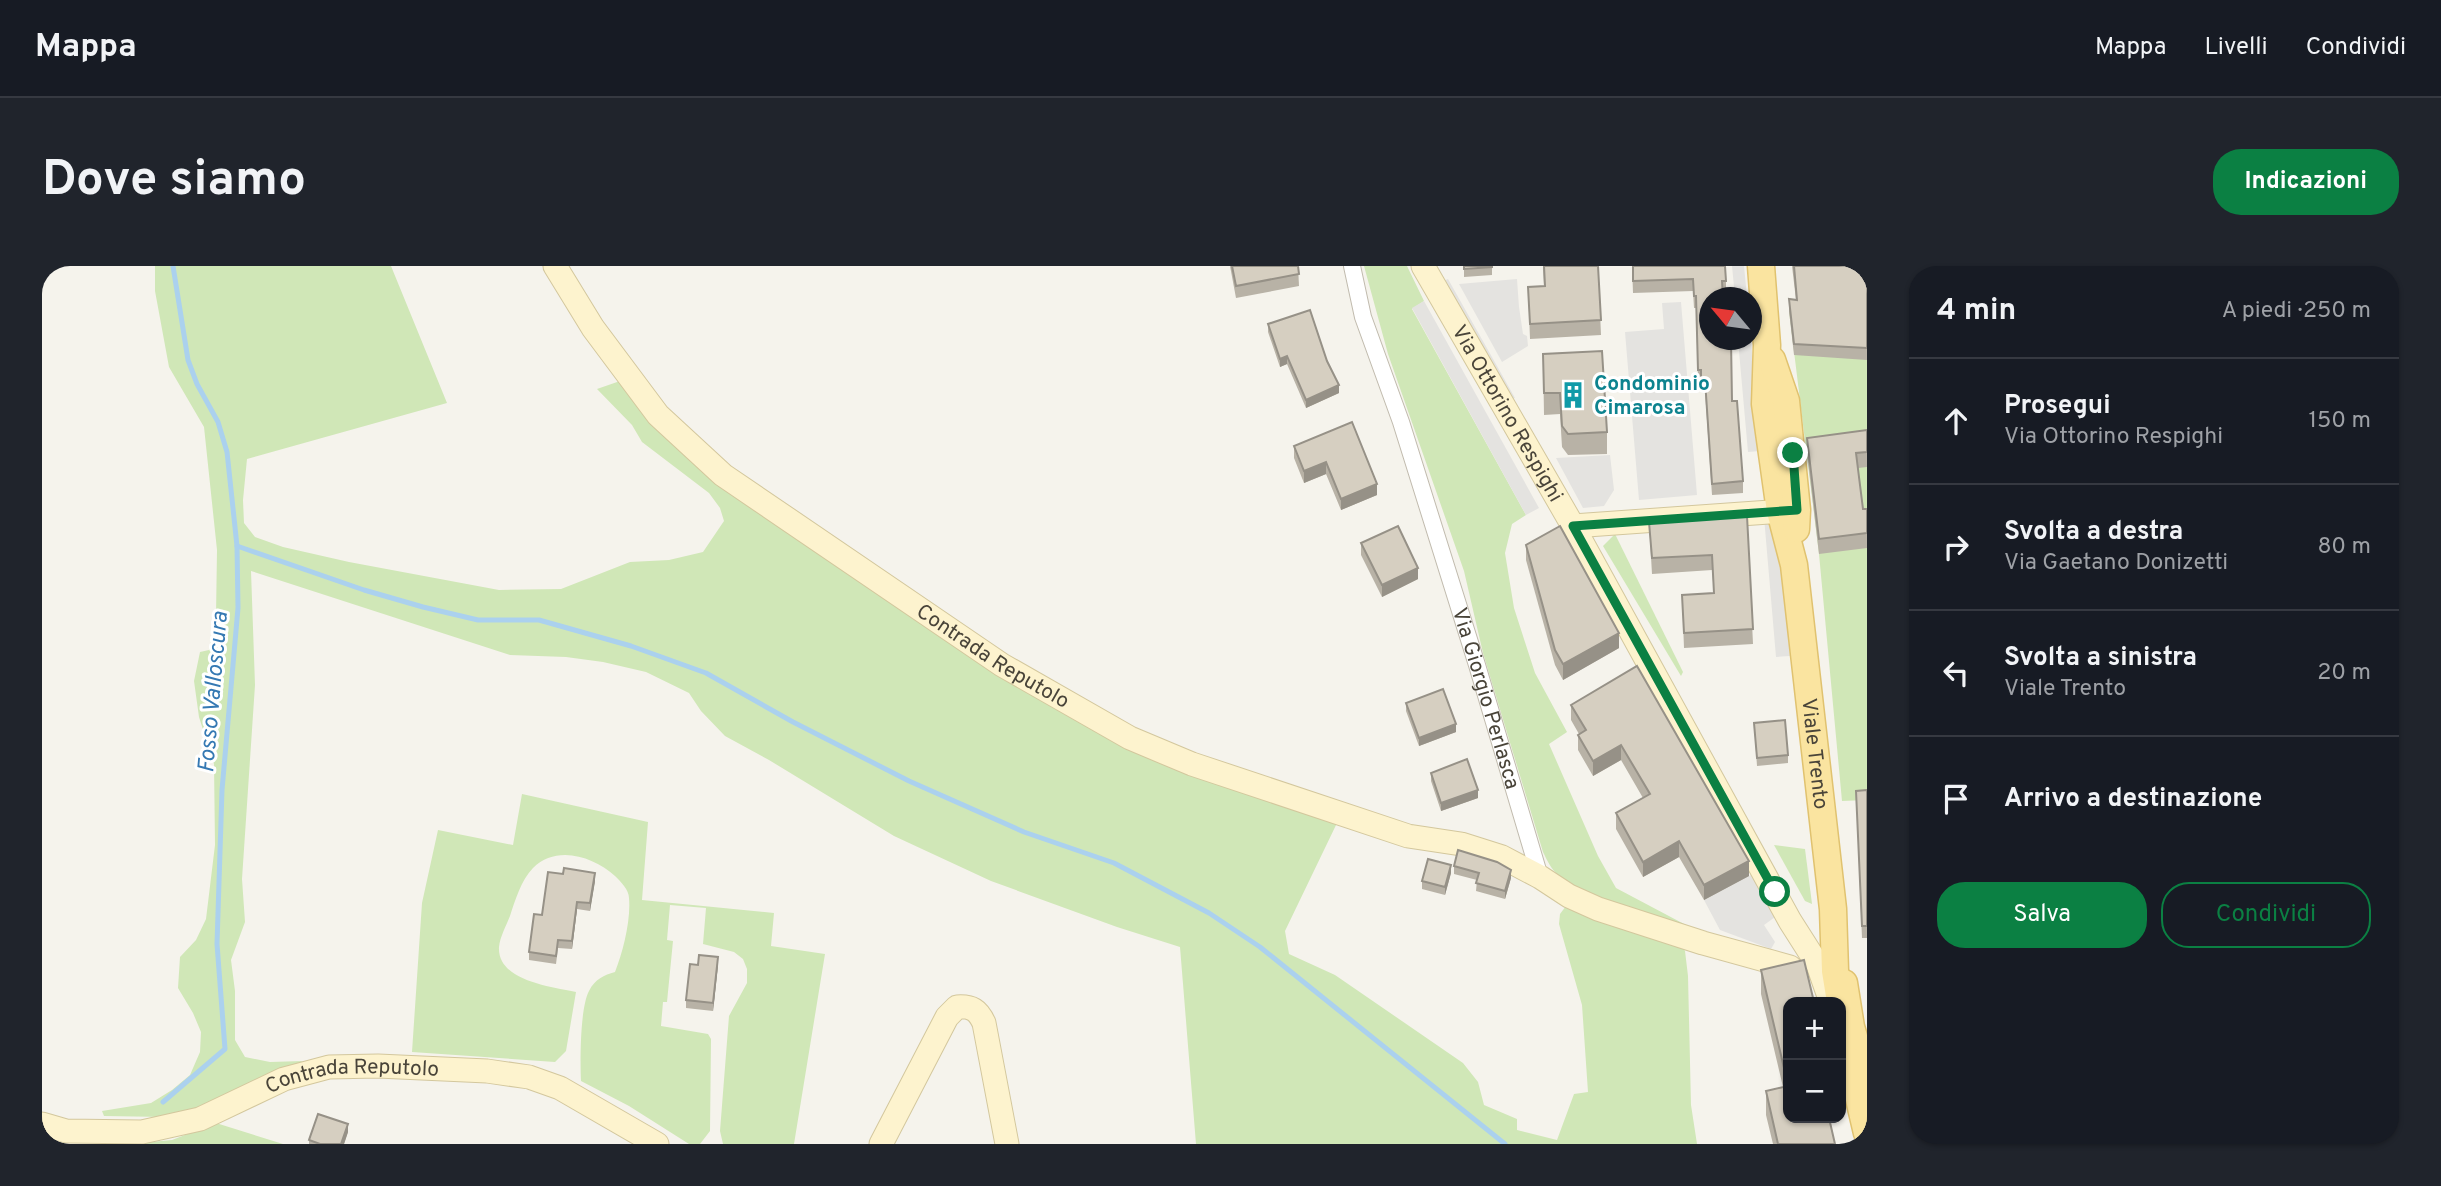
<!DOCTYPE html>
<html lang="it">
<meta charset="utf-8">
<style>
body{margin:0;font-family:Overpass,sans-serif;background:#20242c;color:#f1f3f6}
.controls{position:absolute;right:21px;bottom:21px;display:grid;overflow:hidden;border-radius:14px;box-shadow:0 2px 5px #0004}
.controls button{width:63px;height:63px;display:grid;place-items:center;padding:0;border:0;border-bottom:2px solid #363941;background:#171b24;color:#f1f3f6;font:35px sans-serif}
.compass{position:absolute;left:1657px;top:21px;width:63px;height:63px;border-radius:50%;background:#171b24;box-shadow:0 2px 5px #0004;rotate:299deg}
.stop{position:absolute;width:21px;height:21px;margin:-16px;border:5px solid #0b8043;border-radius:50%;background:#fff}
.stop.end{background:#0b8043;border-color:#fff;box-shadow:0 2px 7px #0008}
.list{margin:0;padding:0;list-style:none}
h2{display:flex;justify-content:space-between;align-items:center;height:91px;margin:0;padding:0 28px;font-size:30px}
h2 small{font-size:23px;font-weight:400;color:#9ea1a6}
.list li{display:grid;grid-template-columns:46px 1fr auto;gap:21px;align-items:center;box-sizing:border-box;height:126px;padding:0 28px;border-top:2px solid #363941}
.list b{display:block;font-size:26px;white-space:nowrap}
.list p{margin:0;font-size:23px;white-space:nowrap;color:#9ea1a6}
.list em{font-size:23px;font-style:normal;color:#9ea1a6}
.actions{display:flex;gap:14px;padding:21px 28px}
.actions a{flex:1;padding:16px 0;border:2px solid #0b8043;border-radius:28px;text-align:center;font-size:24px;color:#0b8043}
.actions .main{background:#0b8043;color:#fff}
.icon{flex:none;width:38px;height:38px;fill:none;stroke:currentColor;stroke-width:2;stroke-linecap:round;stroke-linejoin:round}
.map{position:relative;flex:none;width:1825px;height:878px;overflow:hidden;border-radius:28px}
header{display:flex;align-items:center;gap:42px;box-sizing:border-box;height:98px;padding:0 35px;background:#171b24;border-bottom:2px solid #363941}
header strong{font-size:33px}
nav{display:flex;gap:38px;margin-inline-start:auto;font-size:24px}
.intro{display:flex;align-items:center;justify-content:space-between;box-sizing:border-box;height:168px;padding:0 42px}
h1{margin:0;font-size:49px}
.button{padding:18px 32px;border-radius:28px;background:#0b8043;color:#fff;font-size:24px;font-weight:700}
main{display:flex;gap:42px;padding:0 42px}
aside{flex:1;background:#171b24;border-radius:28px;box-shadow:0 2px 5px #0004}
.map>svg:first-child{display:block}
</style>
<header>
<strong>Mappa</strong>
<nav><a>Mappa</a><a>Livelli</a><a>Condividi</a></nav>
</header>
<div class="intro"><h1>Dove siamo</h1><a class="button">Indicazioni</a></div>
<main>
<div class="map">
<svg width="1825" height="878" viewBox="0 0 1825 878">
<rect width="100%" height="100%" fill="#f5f3ec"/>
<!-- green -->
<g fill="#d0e7b7">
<path d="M113 0H349L405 137 205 193 201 234 202 257 213 271 241 281 307 296 457 324 519 323 588 296 627 294 661 286 682 255 678 242 667 227 600 176 590 159 555 123 578 115 922 384 1295 557 1243 665 1247 688 1293 709 1421 797 1436 816 1442 839 1475 853V864L1515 874 1532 828 1546 826 1540 739 1517 658 1518 648 1524 640 1636 675 1643 685 1646 710 1649 839 1655 878H1154L1138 681 1075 661 949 615 852 570 727 494 683 470 659 445 647 427 604 406 561 396 524 391 468 389 209 305 213 419 200 613 203 656 189 694 193 725V774L203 791 228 796 261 795 154 844 124 851 62 850 60 845 109 837 130 824 148 809 158 786 159 766 151 747 136 722 138 691 154 674 164 653 173 579 172 498 157 451 152 415 158 386 167 384 174 350 175 284 162 161 127 101 113 25Z"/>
<path d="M1322 0H1365L1382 35 1370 43 1484 249 1470 258 1463 287 1472 342 1493 407 1525 466 1507 478 1556 590 1574 622 1659 667C1622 655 1543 635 1516 609 1509 603 1505 594 1501 586L1441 387 1422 305 1346 88Z"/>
<path d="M1747 45 1825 51V534L1800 535 1777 288Z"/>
<path d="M1573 268 1641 406 1639 410 1561 280Z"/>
<path d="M480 528 606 556 600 634 732 647 729 680 783 688 752 878H681L678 865 687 750 705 717V703L701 693 692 686 661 678 664 642 628 639 625 674 631 675 625 736H621L619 760 666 768 669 773 668 865 658 878H647L587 840 539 815C538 795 538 742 547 725 553 713 562 709 573 706 581 686 589 654 587 632 587 624 579 616 573 610 552 591 515 578 491 602 479 614 473 635 468 650 464 660 458 671 457 681 455 715 510 721 534 726L524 785 513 796 370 786 380 637 396 564 471 579Z"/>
<path d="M1732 579 1763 583 1770 638 1763 635Z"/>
<path d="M174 857 241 878H88L130 874Z"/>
</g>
<!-- parking -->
<g fill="#e4e3e0">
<path d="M1690 0H1702L1705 31H1693Z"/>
<path d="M1406 13 1473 132 1468 134 1401 15Z"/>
<path d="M1475 13 1477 41 1481 68 1485 70 1486 80 1460 96 1417 18Z"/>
<path d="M1382 35 1497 242 1484 249 1370 42Z"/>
<path d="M1639 36 1655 229 1597 234 1583 66 1622 63 1620 37Z"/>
<path d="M1696 74H1709L1718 185 1706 186Z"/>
<path d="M1568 189 1572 224 1562 240 1541 242 1514 192Z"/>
<path d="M1735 250 1748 390 1734 391 1722 251Z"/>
<path d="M1709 609 1733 651 1722 659 1733 676 1729 683 1678 664 1662 634Z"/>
</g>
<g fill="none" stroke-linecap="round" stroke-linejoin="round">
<!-- stream -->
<g stroke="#abd1ee" stroke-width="5">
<path d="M195 280 322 324 381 341 436 354H497L589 380 664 407 751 456 867 515 982 566 1072 597 1167 647 1218 681 1463 878"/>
<path d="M121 836 183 783 175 678 180 524 196 342 195 280 185 186 176 156 155 118 146 94 131 0"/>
</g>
<defs>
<g id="street">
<path id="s1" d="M1310 0 1321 51 1359 156 1435 399 1498 611"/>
</g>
<g id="secondary">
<path id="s2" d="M513 0 551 62 616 149 681 209 960 399 1088 472 1150 498 1366 570 1419 578 1460 591 1498 611 1527 630 1556 643 1661 677 1748 701"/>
<path id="s3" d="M1381 0 1531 260 1748 655 1776 699 1789 736"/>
<path d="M1531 260 1755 244"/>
<path id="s4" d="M0 858 24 865 100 866 158 853 242 813 287 801 336 800 445 805 487 811 518 822 615 878"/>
<path d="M839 878 905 751 915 741C930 740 936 744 942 757L965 878"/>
</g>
<g id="primary">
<path id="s5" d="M1719 0 1725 79 1723 138 1738 245 1752 299 1791 643 1793 705 1798 736"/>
<path d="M1730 94 1744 135 1755 244 1754 263"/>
<path d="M1802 717 1809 761 1825 814"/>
<path d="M1808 795 1825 867"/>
</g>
</defs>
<!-- street casing -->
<use href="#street" stroke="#c1bbae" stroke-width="18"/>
<!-- secondary casing -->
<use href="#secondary" stroke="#d3c79d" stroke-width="25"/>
<!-- primary casing -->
<use href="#primary" stroke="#e0c26f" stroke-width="29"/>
<!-- street -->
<use href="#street" stroke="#fff" stroke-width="16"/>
<!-- secondary -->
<use href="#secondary" stroke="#fdf3ce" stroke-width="23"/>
<!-- primary -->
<use href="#primary" stroke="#fae4a0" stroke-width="26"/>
</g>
<!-- wall -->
<g fill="#b8b2a6">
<path d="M1188 0H1256L1257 20 1194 32Z"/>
<path d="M1422 0H1450V9L1422 11Z"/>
<path d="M1501 0H1556L1559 69 1488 73 1486 21 1502 20Z"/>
<path d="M1590 0 1684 15V26L1668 32 1690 135 1701 215V227L1670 229 1663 125 1659 126V115L1656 116 1654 42H1652L1651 25 1591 27Z"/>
<path d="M1750 0H1825V94L1752 89 1747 45V33L1754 34Z"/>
<path d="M1226 58 1285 95 1297 127 1264 142 1245 98 1238 101 1226 66Z"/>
<path d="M1501 88 1565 166V188L1526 189 1520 181 1518 148 1502 149Z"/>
<path d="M1310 156 1335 229 1299 244 1284 208 1262 217 1252 192V180Z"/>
<path d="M1825 164V201L1816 202 1821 243H1825V282L1777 288 1765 187V172Z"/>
<path d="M1705 250 1711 378 1642 382 1640 329 1672 327 1670 304 1610 308 1607 256Z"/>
<path d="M1319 277 1376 313 1340 331 1319 289Z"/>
<path d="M1484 279 1577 382 1521 414 1513 399 1484 294Z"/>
<path d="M1595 400 1707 610 1662 634 1637 591 1601 611 1574 563V547L1601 532 1579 494 1551 510 1536 484V469L1537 468 1529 454V439Z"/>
<path d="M1364 437 1414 466 1377 480 1364 445Z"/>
<path d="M1712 457 1746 489V497L1715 500Z"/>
<path d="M1389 507 1436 532 1399 545 1389 515Z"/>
<path d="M1825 524V672H1820L1814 525Z"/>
<path d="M1412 600 1469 612 1463 633 1434 625 1435 614 1412 608Z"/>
<path d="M1409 607 1403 629 1380 623V615Z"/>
<path d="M553 615 548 645 535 643 530 683 516 682 514 698 487 694V686Z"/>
<path d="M676 699 671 745 644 742V734Z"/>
<path d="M1719 704 1746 736 1793 878H1731L1724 849V825L1741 821 1719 728Z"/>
<path d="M306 866 302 878H267V874Z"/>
</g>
<!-- shaded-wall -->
<g fill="#969187">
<path d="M1245 90V98L1238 101V93Z"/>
<path d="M1297 119V127L1264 142V134Z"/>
<path d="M1284 196V208L1262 217V205Z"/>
<path d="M1335 218V229L1299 244V233Z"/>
<path d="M1376 302V313L1340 331V319Z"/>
<path d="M1577 367V382L1521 414V398Z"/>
<path d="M1414 458V466L1377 480V472Z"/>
<path d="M1579 479V494L1551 510V495Z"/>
<path d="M1436 524V532L1399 545V537Z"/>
<path d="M1637 575V591L1601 611V596Z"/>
<path d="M1707 595V610L1662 634V619Z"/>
<path d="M1409 599V607L1403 629V621Z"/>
<path d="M1469 604V612L1463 633V625Z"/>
<path d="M553 607V615L548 645V637Z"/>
<path d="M535 636V643L530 683V675Z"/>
<path d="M676 691V699L671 745V737Z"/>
<path d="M306 858V866L302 878H299Z"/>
</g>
<!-- building -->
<g fill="#d6cfc1" stroke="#969187" stroke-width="2">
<path d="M1190 0H1256L1257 8 1194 20Z"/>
<path d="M1422 0H1450V1L1422 3Z"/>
<path d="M1502 0H1556L1559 54 1488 58 1486 21 1503 20Z"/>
<path d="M1591 0H1683L1684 15H1680L1681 32H1668V74H1689L1690 135H1695L1701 215 1670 218 1663 114H1659V104H1656L1654 30H1652L1651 13 1591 15Z"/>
<path d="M1752 0H1825V82L1752 78 1747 33 1755 34Z"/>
<path d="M1268 44 1285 95 1297 119 1264 134 1245 90 1238 93 1226 58Z"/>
<path d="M1560 85 1565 166 1526 168 1520 160 1518 127H1502L1501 88Z"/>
<path d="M1310 156 1335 218 1299 233 1284 196 1262 205 1252 180Z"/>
<path d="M1825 164V186L1814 187 1821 243H1825V267L1777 273 1765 172Z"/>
<path d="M1705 250 1711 363 1642 367 1640 329 1672 327 1670 289 1610 292 1607 256Z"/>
<path d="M1356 260 1376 302 1340 319 1319 277Z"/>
<path d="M1518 260 1577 367 1521 398 1513 384 1484 279Z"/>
<path d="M1595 400 1707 595 1662 619 1637 575 1601 596 1574 547 1608 528 1579 479 1551 495 1536 469 1544 464 1529 439Z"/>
<path d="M1401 423 1414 458 1377 472 1364 437Z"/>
<path d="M1743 454 1746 489 1715 492 1712 457Z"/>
<path d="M1425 493 1436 524 1399 537 1389 507Z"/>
<path d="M1825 524V660H1820L1814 525Z"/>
<path d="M1416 584 1455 596 1469 604 1463 625 1434 617 1437 607 1412 600Z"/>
<path d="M1386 593 1409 599 1403 621 1380 615Z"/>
<path d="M522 602 553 607 548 637 535 636 530 675 516 674 514 690 487 686 492 648 500 649 506 606 521 608Z"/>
<path d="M657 689 676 691 671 737 644 734 648 698 656 699Z"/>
<path d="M1762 694 1772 736H1746V819L1719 704Z"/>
<path d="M1746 820V852H1787L1793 878H1736L1724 825Z"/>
<path d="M276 848 306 858 299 878H278L267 874Z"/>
</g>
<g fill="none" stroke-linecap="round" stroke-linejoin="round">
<!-- route -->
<path stroke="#0b8043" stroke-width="9" d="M1733 626 1531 260 1755 244 1751 187"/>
</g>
<!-- icons -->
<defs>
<symbol id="building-bare" viewBox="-9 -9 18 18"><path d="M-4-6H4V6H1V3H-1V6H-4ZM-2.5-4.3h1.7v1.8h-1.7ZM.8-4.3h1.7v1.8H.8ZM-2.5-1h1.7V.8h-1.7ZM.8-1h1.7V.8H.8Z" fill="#0f9aa8" stroke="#fff" stroke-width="2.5" paint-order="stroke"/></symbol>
</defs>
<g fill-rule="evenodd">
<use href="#building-bare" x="1512" y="110" width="38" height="38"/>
</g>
<g text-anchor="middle" stroke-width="6" stroke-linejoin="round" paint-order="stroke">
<!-- culture labels -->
<g font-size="21" font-weight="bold" fill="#0d838f" stroke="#fff" text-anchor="start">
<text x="1552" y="124">Condominio<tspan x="1552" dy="24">Cimarosa</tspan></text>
</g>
<!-- street labels -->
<g font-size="21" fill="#494439" stroke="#fff">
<text dy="7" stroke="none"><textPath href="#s3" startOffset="170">Via Ottorino Respighi</textPath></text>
<text dy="7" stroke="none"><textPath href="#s2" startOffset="595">Contrada Reputolo</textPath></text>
<text dy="7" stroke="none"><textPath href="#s1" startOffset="453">Via Giorgio Perlasca</textPath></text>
<text dy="7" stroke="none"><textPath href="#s5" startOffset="492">Viale Trento</textPath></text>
<text dy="7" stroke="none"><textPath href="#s4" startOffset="322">Contrada Reputolo</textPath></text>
</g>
<!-- water labels -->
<g font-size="23" font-style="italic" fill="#3579b3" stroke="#fff">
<text transform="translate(170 426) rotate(-85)" y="8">Fosso Valloscura</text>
</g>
</g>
</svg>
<div class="controls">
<button>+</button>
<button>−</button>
</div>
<svg class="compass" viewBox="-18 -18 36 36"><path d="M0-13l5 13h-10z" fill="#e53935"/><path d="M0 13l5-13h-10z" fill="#9ea1a6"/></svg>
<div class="stop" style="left:1733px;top:626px"></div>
<div class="stop end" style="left:1751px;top:187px"></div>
</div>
<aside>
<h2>4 min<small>A piedi · 250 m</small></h2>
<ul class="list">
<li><svg class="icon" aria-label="ahead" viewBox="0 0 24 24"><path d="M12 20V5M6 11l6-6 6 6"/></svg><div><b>Prosegui</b><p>Via Ottorino Respighi</p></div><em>150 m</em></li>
<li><svg class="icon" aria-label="right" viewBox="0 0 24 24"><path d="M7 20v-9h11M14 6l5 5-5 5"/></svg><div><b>Svolta a destra</b><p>Via Gaetano Donizetti</p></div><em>80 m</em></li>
<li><svg class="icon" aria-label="left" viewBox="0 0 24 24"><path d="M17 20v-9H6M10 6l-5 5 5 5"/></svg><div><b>Svolta a sinistra</b><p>Viale Trento</p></div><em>20 m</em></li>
<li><svg class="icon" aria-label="arrive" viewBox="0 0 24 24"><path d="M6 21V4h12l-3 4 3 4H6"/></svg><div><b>Arrivo a destinazione</b></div></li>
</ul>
<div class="actions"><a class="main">Salva</a><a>Condividi</a></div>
</aside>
</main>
